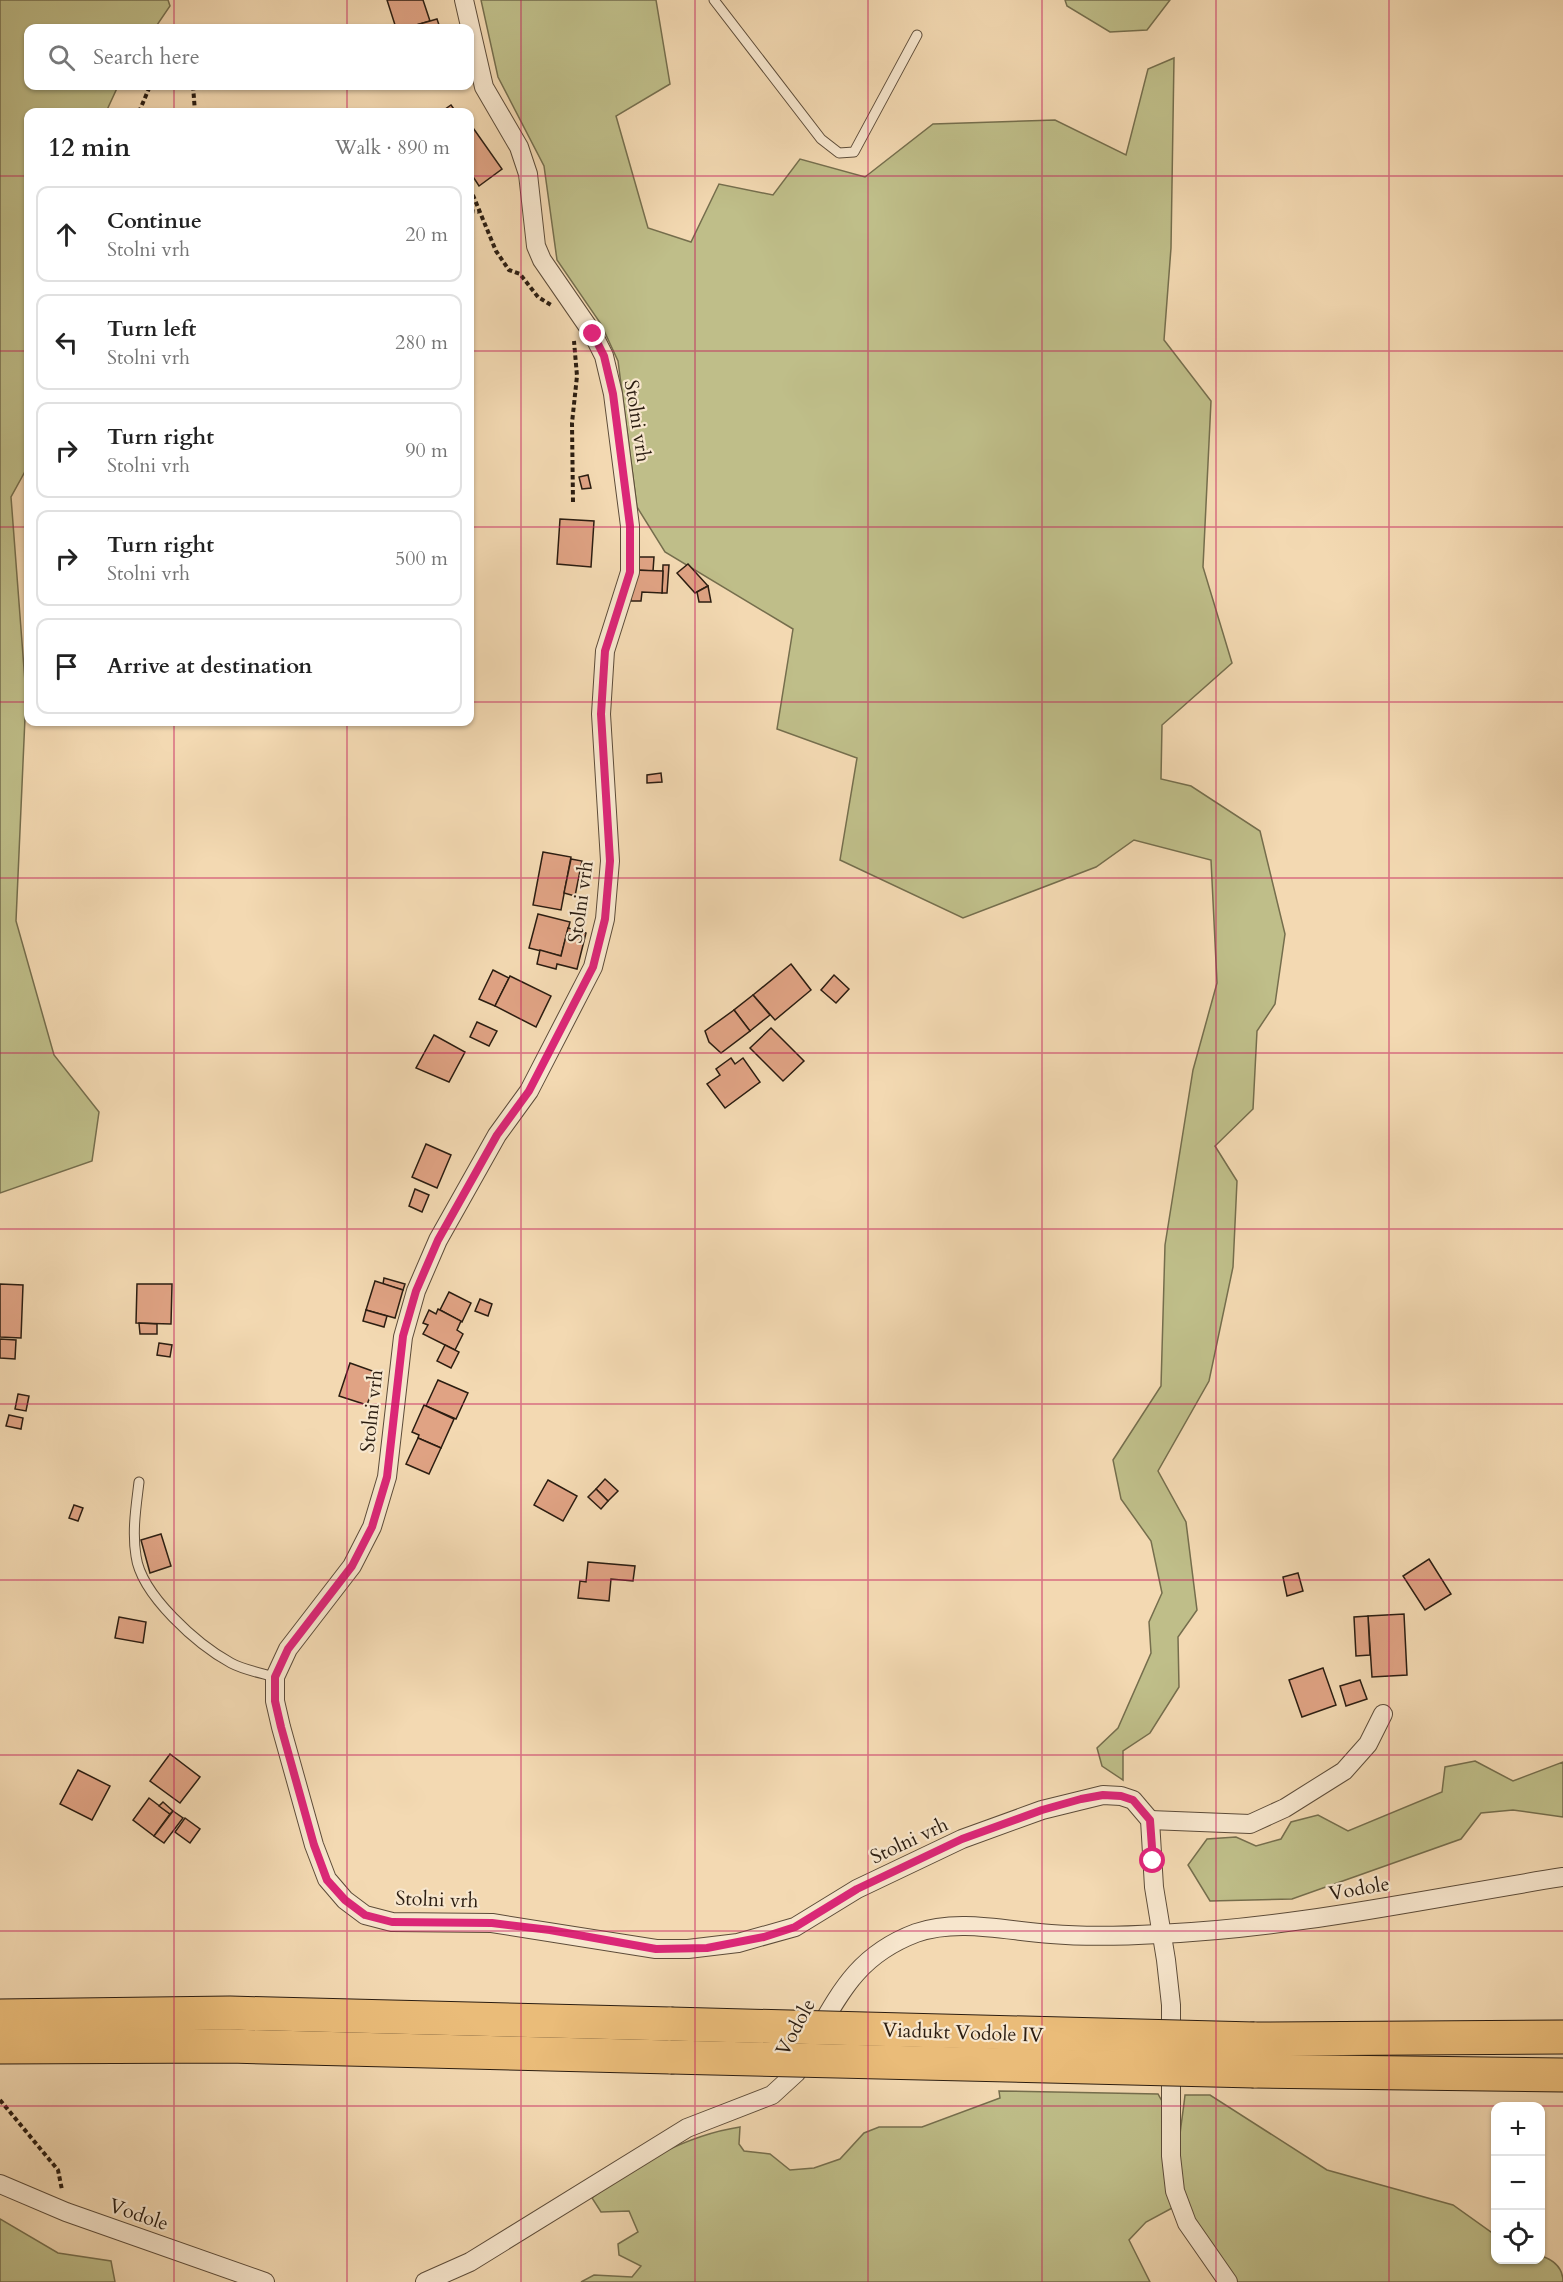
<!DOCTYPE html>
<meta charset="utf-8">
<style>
body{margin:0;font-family:Cardo,serif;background:#f2f2f2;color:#222}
.controls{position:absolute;right:18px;bottom:18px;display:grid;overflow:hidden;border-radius:12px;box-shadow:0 2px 4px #0004}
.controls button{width:54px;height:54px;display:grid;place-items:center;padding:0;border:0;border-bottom:2px solid #e0e0e0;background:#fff;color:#222;font:30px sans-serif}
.stop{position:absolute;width:18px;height:18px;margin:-14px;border:4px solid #db2777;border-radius:50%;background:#fff}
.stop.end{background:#db2777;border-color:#fff;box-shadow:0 2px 6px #0008}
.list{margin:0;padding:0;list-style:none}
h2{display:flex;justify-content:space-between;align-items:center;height:78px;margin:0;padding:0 24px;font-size:26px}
h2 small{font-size:20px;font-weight:400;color:#767676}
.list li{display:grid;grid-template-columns:39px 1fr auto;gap:18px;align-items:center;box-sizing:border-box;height:96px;margin:0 12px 12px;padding:0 12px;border:2px solid #e0e0e0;border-radius:12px}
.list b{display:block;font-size:22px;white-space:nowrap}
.list p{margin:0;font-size:20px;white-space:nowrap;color:#767676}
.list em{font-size:20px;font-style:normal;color:#767676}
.icon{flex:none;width:33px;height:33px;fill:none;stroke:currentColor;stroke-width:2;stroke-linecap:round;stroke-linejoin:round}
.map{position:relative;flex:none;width:1563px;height:2282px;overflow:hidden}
.search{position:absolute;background:#fff;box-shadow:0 2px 4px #0004;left:24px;top:24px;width:450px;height:66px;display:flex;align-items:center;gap:15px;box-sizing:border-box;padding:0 21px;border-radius:12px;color:#767676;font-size:22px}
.panel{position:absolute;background:#fff;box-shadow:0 2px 4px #0004;left:24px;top:108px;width:450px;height:618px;border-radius:12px}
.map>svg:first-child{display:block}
</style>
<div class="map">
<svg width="1563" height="2282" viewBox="0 0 1563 2282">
<rect width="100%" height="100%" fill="#f3d9b2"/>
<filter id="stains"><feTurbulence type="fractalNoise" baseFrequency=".00333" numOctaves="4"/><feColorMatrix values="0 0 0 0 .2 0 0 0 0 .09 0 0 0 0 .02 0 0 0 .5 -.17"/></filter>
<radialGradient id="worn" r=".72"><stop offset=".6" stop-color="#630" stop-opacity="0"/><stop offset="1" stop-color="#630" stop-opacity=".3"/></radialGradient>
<!-- green -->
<g fill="#bfbe89" stroke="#756e4d" stroke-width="1.5">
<path d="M0 0H168L170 6 155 28H28V86H118L106 112H28V466L11 497 26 695 16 921 54 1055 99 1112 92 1161 0 1193Z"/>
<path d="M481 0H656L670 84 616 116 648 228 691 242 719 184 773 195 800 159 865 177 933 124 1055 120 1126 155 1148 69 1174 58 1171 248 1164 340 1211 401 1203 567 1232 663 1162 725 1161 779 1191 786 1260 831 1285 934 1275 1004 1257 1031 1253 1109 1215 1146 1237 1181 1233 1267 1209 1381 1158 1471 1186 1522 1197 1610 1178 1637 1179 1687 1150 1733 1123 1751V1780L1102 1766 1097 1748 1118 1728 1151 1653 1149 1622 1162 1593 1151 1541 1121 1499 1113 1460 1161 1386 1165 1245 1193 1070 1217 983 1211 860 1134 840 1096 867 963 918 840 860 857 758 777 729 793 629 665 552 637 507 618 361 601 324 557 260 544 166 498 77Z"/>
<path d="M1065 0H1170L1147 30 1110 32 1067 6Z"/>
<path d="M1475 1761 1513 1781 1563 1762V1817L1513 1810 1481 1813 1461 1839 1292 1899 1210 1901 1188 1865 1207 1839 1236 1837 1256 1846 1281 1839 1291 1822 1318 1815 1348 1831 1442 1792 1445 1767Z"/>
<path d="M999 2091 1158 2094 1163 2103 1174 2207 1146 2222 1129 2240 1150 2282H581L594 2275 632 2277 641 2266 619 2255 618 2244 638 2232 629 2211 601 2212 592 2198C633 2165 687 2135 740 2127L739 2144 744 2151 770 2154 790 2170 814 2168 840 2159 864 2133 879 2127H922L1000 2098Z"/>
<path d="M1185 2095H1210L1327 2170 1453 2205 1495 2235 1496 2260H1540L1541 2256C1554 2260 1563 2267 1563 2282H1235C1217 2256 1187 2218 1181 2186 1174 2157 1182 2124 1185 2095Z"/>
<path d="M0 2219 58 2253 111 2261 115 2282H0Z"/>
</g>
<!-- building -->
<g fill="#e0a384" stroke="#2b1d11" stroke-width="1.5">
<path d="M387 0H423L430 21 406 28H396Z"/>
<path d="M437 19 440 28H406Z"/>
<path d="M451 105 456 112H441Z"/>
<path d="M471 125 502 169 479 186 470 172Z"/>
<path d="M588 475 591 488 582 489 579 477Z"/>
<path d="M560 519 594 521 591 567 557 564Z"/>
<path d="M635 557H654L653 571 635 570Z"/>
<path d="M688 564 708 586 695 593 677 573Z"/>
<path d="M663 565H669L667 593H662Z"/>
<path d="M632 570 663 571 662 593 642 592 641 601H631Z"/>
<path d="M708 586 711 602H699L697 592Z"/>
<path d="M661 773 662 782 647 783V775Z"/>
<path d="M543 852 571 857 561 910 533 905Z"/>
<path d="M571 859 582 861 575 896 564 893Z"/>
<path d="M538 914 570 922 561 956 529 948Z"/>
<path d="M568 928 586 933 577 969 557 964 556 969 537 964 540 950 561 956Z"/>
<path d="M791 964 811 990 775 1020 753 995Z"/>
<path d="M493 970 509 978 495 1006 479 999Z"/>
<path d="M834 975 849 989 836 1003 821 990Z"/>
<path d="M510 976 551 996 536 1027 495 1006Z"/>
<path d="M753 995 770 1015 750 1031 734 1010Z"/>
<path d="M734 1010 750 1031 721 1053 709 1042 705 1031Z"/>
<path d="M477 1022 497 1031 489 1046 470 1037Z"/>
<path d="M771 1028 804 1061 783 1081 750 1048Z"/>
<path d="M434 1035 465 1052 449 1082 416 1068Z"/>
<path d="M731 1058 735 1064 743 1058 760 1082 725 1108 707 1084 720 1075 716 1069Z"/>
<path d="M426 1144 451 1155 437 1188 412 1177Z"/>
<path d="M415 1189 429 1195 422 1212 409 1206Z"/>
<path d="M384 1278 405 1284 403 1290 383 1284Z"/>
<path d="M375 1281 403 1290 395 1318 366 1310Z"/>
<path d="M0 1284 23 1285 21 1338 0 1337Z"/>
<path d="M137 1284H172L171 1324 136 1323Z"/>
<path d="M449 1292 471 1303 462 1322 440 1310Z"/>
<path d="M480 1299 492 1304 488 1316 475 1311Z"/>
<path d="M438 1309 461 1321 457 1330 463 1334 455 1350 423 1334 428 1325 423 1323 429 1310 436 1314Z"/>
<path d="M366 1310 387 1316 384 1327 363 1321Z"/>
<path d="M139 1323 157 1324V1334H140Z"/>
<path d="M0 1339 16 1340 15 1359 0 1358Z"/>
<path d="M159 1343 172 1345 170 1357 157 1355Z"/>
<path d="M445 1345 459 1352 451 1368 437 1361Z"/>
<path d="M350 1363 378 1373 367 1405 339 1396Z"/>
<path d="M438 1380 468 1393 456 1419 426 1406Z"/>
<path d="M18 1394 29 1396 26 1411 15 1409Z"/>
<path d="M424 1405 454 1419 441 1448 418 1438 419 1435 412 1432Z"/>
<path d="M9 1415 23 1418 21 1429 6 1426Z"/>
<path d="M418 1438 441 1448 429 1474 406 1464Z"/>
<path d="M605 1479 618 1491 608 1501 596 1489Z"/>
<path d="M548 1480 577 1496 563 1521 534 1505Z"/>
<path d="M596 1489 608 1501 601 1509 588 1497Z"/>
<path d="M74 1505 83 1508 78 1521 69 1518Z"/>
<path d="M161 1534 171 1566 150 1573 141 1540Z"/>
<path d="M1429 1559 1451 1594 1425 1610 1403 1576Z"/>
<path d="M588 1562 635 1566 633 1581 611 1579 609 1601 578 1598 580 1581 586 1582Z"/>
<path d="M1298 1573 1303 1591 1287 1596 1283 1577Z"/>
<path d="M1404 1614 1407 1675 1372 1677 1368 1616Z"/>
<path d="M1368 1616 1370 1655 1356 1656 1354 1617Z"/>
<path d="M119 1617 146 1622 143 1643 115 1638Z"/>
<path d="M1323 1668 1336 1705 1302 1717 1289 1680Z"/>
<path d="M1360 1680 1367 1699 1346 1706 1340 1686Z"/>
<path d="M170 1754 200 1777 180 1803 150 1781Z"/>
<path d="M78 1770 110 1786 92 1820 60 1804Z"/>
<path d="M149 1798 170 1814 154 1836 133 1820Z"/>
<path d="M163 1802 173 1811 170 1814 159 1806Z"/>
<path d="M173 1811 183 1818 164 1843 154 1836Z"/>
<path d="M185 1818 200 1829 190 1843 175 1832Z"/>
</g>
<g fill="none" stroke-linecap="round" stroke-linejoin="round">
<defs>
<g id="lane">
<path d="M714 0 821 139 839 153 854 152 917 35"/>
<path d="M139 1482C136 1507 132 1531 136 1556 141 1595 198 1645 231 1663 244 1670 261 1673 275 1677"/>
</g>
<g id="street">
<path d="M464 0 484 87 519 147 528 174 536 246 542 260 593 334 604 356 613 394 630 526V572L605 651 601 714 610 861 605 919 593 967 529 1091 497 1135 438 1240 416 1291 403 1337 387 1477 372 1527 352 1566 288 1649 275 1677V1701L281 1727 314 1845 327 1879 345 1900 365 1915 392 1922 492 1923 656 1949H688L738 1943 795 1927 857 1889 962 1839 1042 1810 1103 1795 1121 1796 1133 1800 1150 1820 1154 1887 1166 1960 1171 2005V2156L1175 2191 1187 2223 1228 2282"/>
<path d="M1150 1820 1250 1824 1285 1808 1344 1771 1368 1744 1383 1714"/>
<path d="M817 2033C843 1986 863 1953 916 1933 958 1918 1007 1931 1051 1934 1086 1937 1124 1936 1159 1934 1295 1928 1429 1898 1563 1877"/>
<path d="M0 2184 66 2212 265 2282"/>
<path d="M425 2282 470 2262 687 2128 772 2095 796 2073 804 2058"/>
</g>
<g id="highway">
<path d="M0 2016 230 2013 671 2024"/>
<path d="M1254 2039 1563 2037"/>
<path d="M0 2047 229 2046 671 2057"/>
<path d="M1254 2071 1563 2075"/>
</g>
</defs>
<!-- lane casing -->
<use href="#lane" stroke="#5d4c39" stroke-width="11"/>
<!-- street casing -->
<use href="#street" stroke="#5d4c39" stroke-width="20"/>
<!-- highway casing -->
<use href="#highway" stroke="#2b1d11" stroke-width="35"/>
<!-- path -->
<g stroke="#2b1d11" stroke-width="4" stroke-dasharray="4.5 3" stroke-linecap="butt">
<path d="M193 86 195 112"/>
<path d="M139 112 150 86"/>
<path d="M470 188 496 251 509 270 520 274 538 297 551 305"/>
<path d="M470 211 478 212"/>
<path d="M573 502 572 423 577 376 574 341"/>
<path d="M0 2100 58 2170 62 2190"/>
</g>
<!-- lane -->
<use href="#lane" stroke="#f7e6cd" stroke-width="9"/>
<!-- street -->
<use href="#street" stroke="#f7e6cd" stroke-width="18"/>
<!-- highway -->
<use href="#highway" stroke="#eabc79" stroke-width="33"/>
<defs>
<g id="highway-bridge">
<path d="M671 2024 1254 2039"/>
<path d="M671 2057 1254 2071"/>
</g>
</defs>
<!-- highway-bridge casing -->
<use href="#highway-bridge" stroke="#2b1d11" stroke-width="35" stroke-linecap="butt"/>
<!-- highway-bridge -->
<use href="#highway-bridge" stroke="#eabc79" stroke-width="33"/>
</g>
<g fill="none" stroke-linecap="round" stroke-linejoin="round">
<!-- route -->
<path stroke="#db2777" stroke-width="8" d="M593 334 604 356 613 394 630 526V572L605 651 601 714 610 861 605 919 593 967 529 1091 497 1135 438 1240 416 1291 403 1336 387 1477 372 1527 352 1566 288 1649 275 1677V1701L281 1727 314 1845 327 1880 345 1900 365 1915 392 1922 492 1923 550 1930 656 1949 707 1948 764 1937 795 1927 857 1889 962 1839 1042 1810 1081 1799 1103 1795 1121 1796 1133 1800 1150 1820 1153 1861"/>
</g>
<!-- grid -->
<path fill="none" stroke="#c2185b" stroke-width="1.5" stroke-opacity="0.55" d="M174 0V28M347 0V28M521 0V2282M695 0V2282M868 0V2282M1042 0V2282M1216 0V2282M1389 0V2282M174 86V112M347 86V112M0 176H28M470 176H1563M0 351H28M470 351H1563M0 527H28M470 527H1563M0 702H28M470 702H1563M174 722V2282M347 722V2282M0 878H1563M0 1053H1563M0 1229H1563M0 1404H1563M0 1580H1563M0 1755H1563M0 1931H1563M0 2106H1563"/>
<g text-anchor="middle" stroke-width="4.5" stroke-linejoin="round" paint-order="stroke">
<!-- street labels -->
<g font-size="20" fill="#2b1d11" stroke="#f7e6cd">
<text transform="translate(638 421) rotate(81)" y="7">Stolni vrh</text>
<text transform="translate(580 902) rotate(-82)" y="7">Stolni vrh</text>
<text transform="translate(371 1411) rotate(-84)" y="7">Stolni vrh</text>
<text transform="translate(909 1840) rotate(-25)" y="7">Stolni vrh</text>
<text transform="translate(1359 1888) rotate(-10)" y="7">Vodole</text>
<text transform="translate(437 1899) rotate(2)" y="7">Stolni vrh</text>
<text transform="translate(795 2027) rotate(-62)" y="7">Vodole</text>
<text transform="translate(963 2032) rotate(2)" y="7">Viadukt Vodole IV</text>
<text transform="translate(139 2214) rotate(19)" y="7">Vodole</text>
</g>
</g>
<rect width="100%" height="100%" filter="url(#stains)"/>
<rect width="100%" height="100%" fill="url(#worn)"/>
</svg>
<div class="controls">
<button>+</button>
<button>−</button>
<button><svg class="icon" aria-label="locate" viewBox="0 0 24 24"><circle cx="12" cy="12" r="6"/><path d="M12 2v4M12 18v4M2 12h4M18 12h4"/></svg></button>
</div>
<div class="stop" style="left:1153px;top:1861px"></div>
<div class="stop end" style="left:593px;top:334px"></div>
<div class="search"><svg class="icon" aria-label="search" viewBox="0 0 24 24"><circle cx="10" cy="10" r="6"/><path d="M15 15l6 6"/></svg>Search here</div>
<section class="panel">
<h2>12 min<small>Walk · 890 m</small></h2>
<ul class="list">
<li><svg class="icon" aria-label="ahead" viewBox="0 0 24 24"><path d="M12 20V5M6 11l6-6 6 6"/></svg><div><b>Continue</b><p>Stolni vrh</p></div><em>20 m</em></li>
<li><svg class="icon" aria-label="left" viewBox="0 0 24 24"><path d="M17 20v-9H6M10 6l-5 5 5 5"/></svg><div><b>Turn left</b><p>Stolni vrh</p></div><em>280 m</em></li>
<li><svg class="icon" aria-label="right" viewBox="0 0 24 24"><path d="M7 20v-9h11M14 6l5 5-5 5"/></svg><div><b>Turn right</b><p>Stolni vrh</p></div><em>90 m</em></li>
<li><svg class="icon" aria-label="right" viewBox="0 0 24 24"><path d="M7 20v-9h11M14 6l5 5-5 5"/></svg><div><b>Turn right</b><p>Stolni vrh</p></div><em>500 m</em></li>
<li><svg class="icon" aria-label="arrive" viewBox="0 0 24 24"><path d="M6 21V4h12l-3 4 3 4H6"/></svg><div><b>Arrive at destination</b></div></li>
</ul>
</section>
</div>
